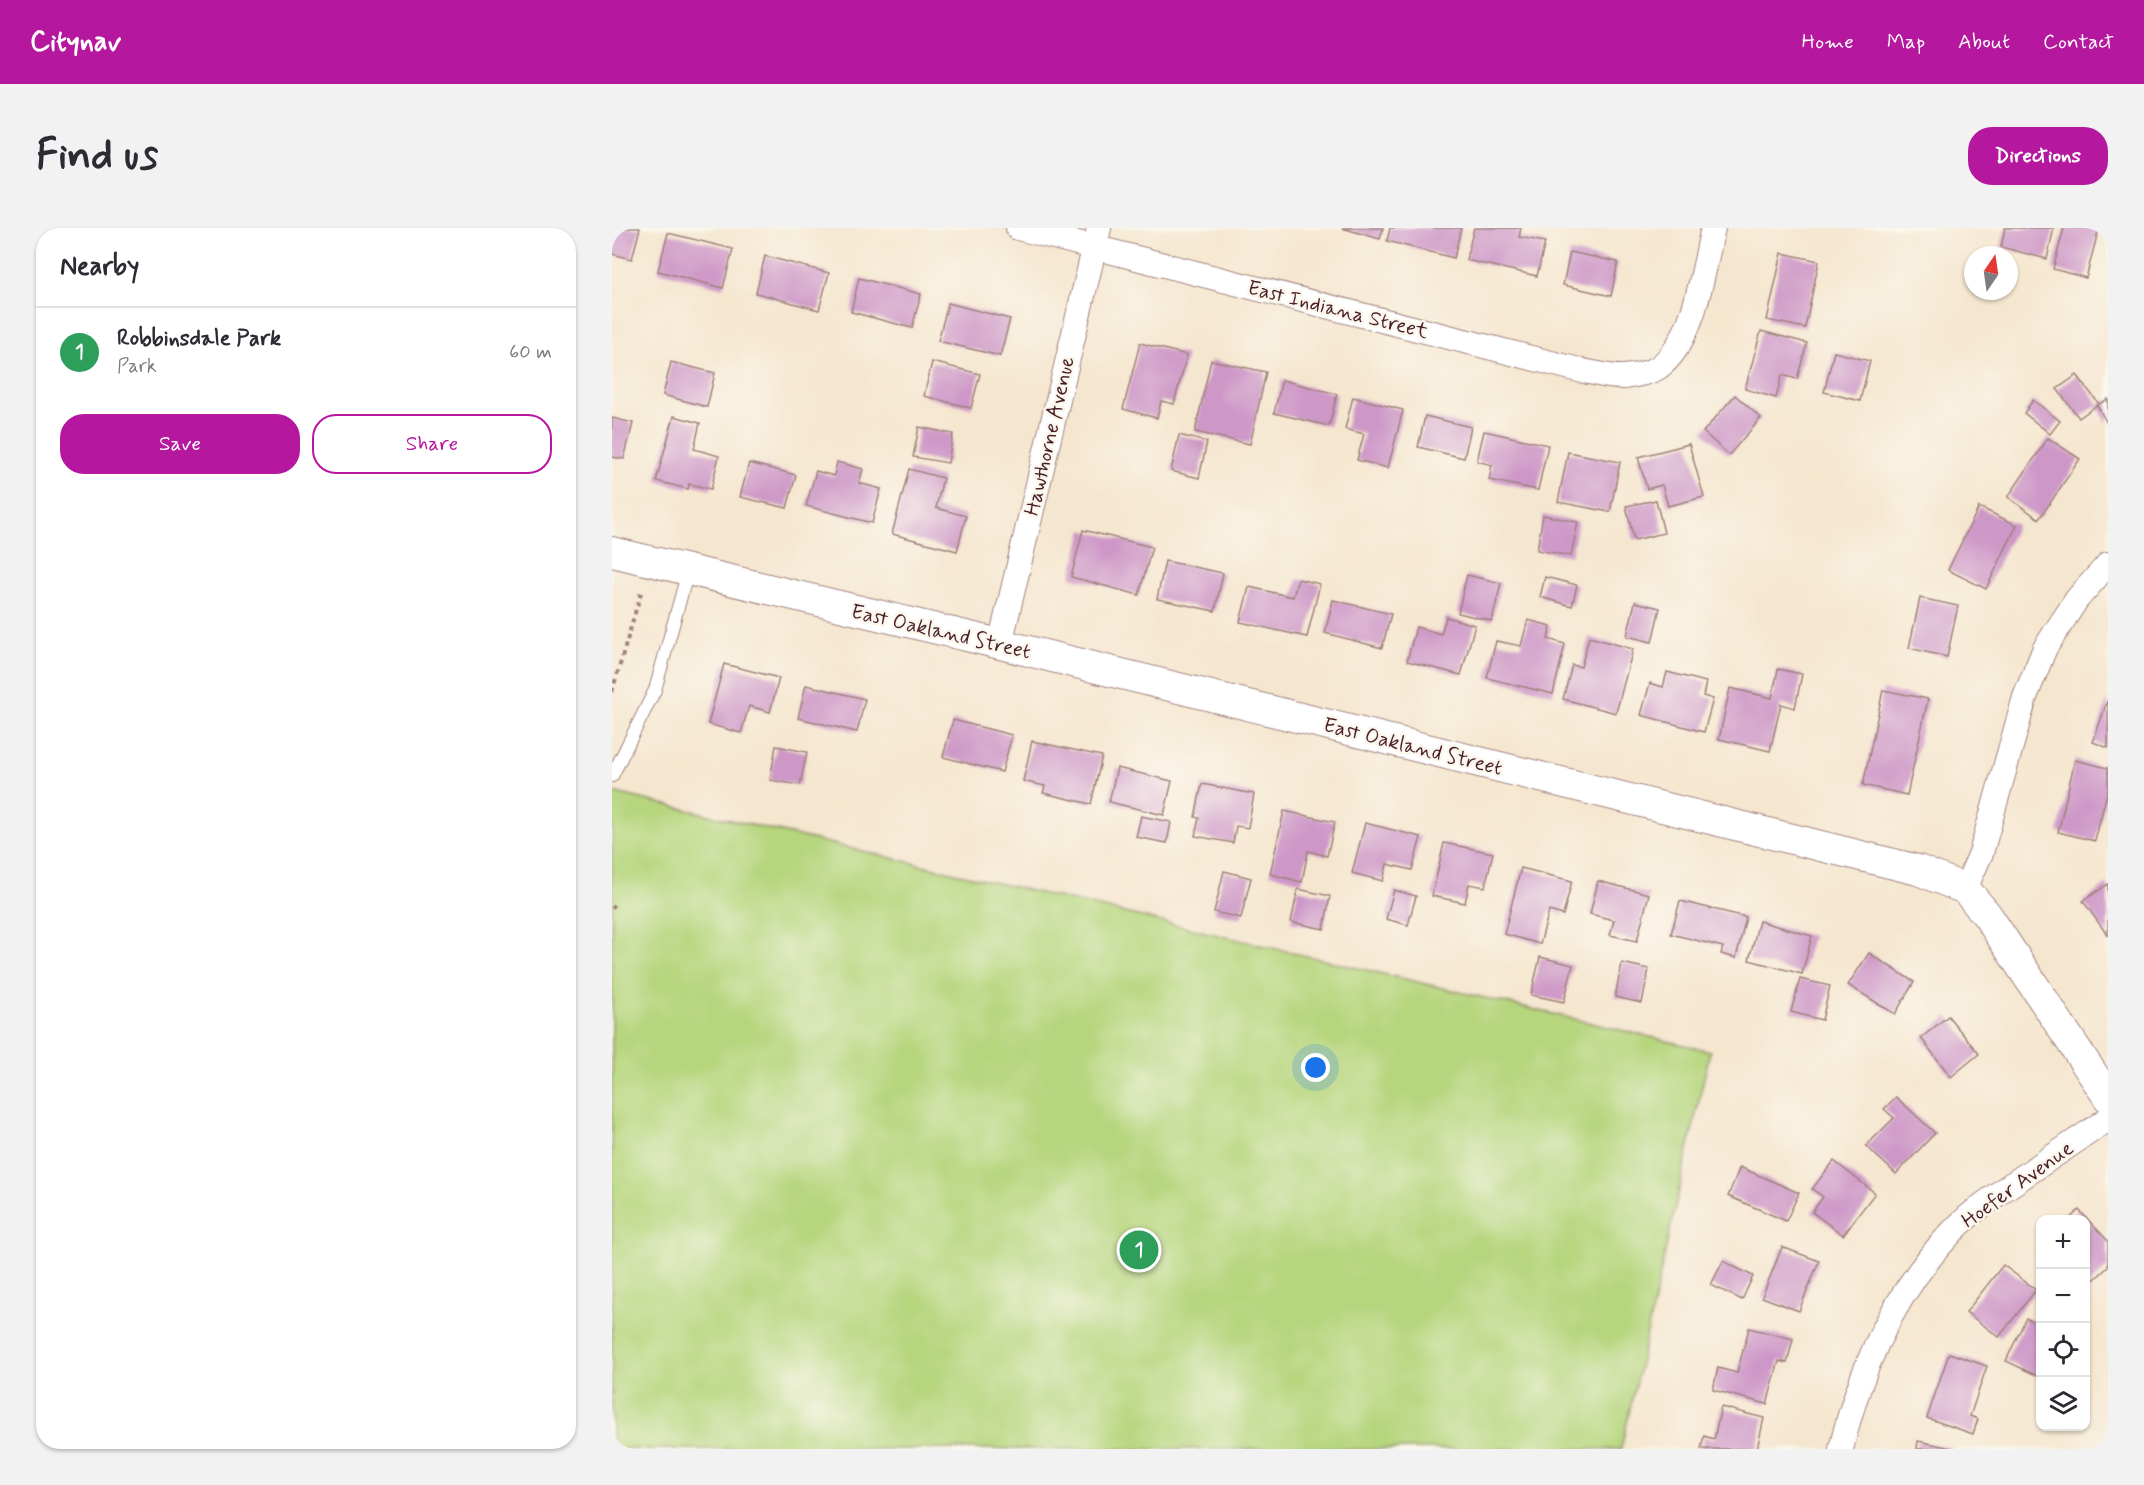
<!DOCTYPE html>
<meta charset="utf-8">
<style>
body{margin:0;font-family:Mynerve,sans-serif;background:#f2f2f3;color:#2b2b33}
.controls{position:absolute;right:18px;bottom:18px;display:grid;overflow:hidden;border-radius:12px;box-shadow:0 2px 4px #0004}
.controls button{width:54px;height:54px;display:grid;place-items:center;padding:0;border:0;border-bottom:2px solid #e1e1e2;background:#fff;color:#2b2b33;font:30px sans-serif}
.compass{position:absolute;left:1352px;top:18px;width:54px;height:54px;border-radius:50%;background:#fff;box-shadow:0 2px 4px #0004;rotate:13deg}
.you{position:absolute;left:704px;top:840px;width:21px;height:21px;margin:-15px;border:4px solid #fff;border-radius:50%;background:#1a73e8;box-shadow:0 0 0 9px #1a73e833}
.badge{display:grid;place-items:center;width:39px;height:39px;border-radius:50%;background:#b5179e;color:#fff;font-size:20px;font-weight:700}
.pin{position:absolute;translate:-50% -50%;border:3px solid #fff;box-shadow:0 2px 6px #0006}
.list{margin:0;padding:0;list-style:none}
h2{display:flex;justify-content:space-between;align-items:center;height:78px;margin:0;padding:0 24px;font-size:26px}
h2 small{font-size:20px;font-weight:400;color:#7c7c81}
.list li{display:grid;grid-template-columns:39px 1fr auto;gap:18px;align-items:center;box-sizing:border-box;height:90px;padding:0 24px;border-top:2px solid #e1e1e2}
.list b{display:block;font-size:22px;white-space:nowrap}
.list p{margin:0;font-size:20px;white-space:nowrap;color:#7c7c81}
.list em{font-size:20px;font-style:normal;color:#7c7c81}
.actions{display:flex;gap:12px;padding:18px 24px}
.actions a{flex:1;padding:14px 0;border:2px solid #b5179e;border-radius:24px;text-align:center;font-size:21px;color:#b5179e}
.actions .main{background:#b5179e;color:#fff}
.icon{flex:none;width:33px;height:33px;fill:none;stroke:currentColor;stroke-width:2;stroke-linecap:round;stroke-linejoin:round}
.map{position:relative;flex:none;width:1496px;height:1221px;overflow:hidden;border-radius:24px}
header{display:flex;align-items:center;gap:36px;box-sizing:border-box;height:84px;padding:0 30px;background:#b5179e;color:#fff}
header strong{font-size:28px}
nav{display:flex;gap:33px;margin-inline-start:auto;font-size:21px}
.intro{display:flex;align-items:center;justify-content:space-between;box-sizing:border-box;height:144px;padding:0 36px}
h1{margin:0;font-size:42px}
.button{padding:15px 27px;border-radius:24px;background:#b5179e;color:#fff;font-size:21px;font-weight:700}
main{display:flex;gap:36px;padding:0 36px}
aside{flex:1;background:#fff;border-radius:24px;box-shadow:0 2px 4px #0004}
.map>svg:first-child{display:block}
</style>
<header>
<strong>Citynav</strong>
<nav><a>Home</a><a>Map</a><a>About</a><a>Contact</a></nav>
</header>
<div class="intro"><h1>Find us</h1><a class="button">Directions</a></div>
<main>
<aside>
<h2>Nearby<small></small></h2>
<ul class="list">
<li><span class="badge" style="background:#2e9e5b">1</span><div><b>Robbinsdale Park</b><p>Park</p></div><em>60 m</em></li>
</ul>
<div class="actions"><a class="main">Save</a><a>Share</a></div>
</aside>
<div class="map">
<svg width="1496" height="1221" viewBox="0 0 1496 1221">
<rect width="100%" height="100%" fill="#fbf7ec"/>
<filter id="ink" filterUnits="userSpaceOnUse"><feTurbulence type="fractalNoise" baseFrequency=".0167" numOctaves="2"/><feDisplacementMap in="SourceGraphic" scale="12" xChannelSelector="R" yChannelSelector="G"/><feConvolveMatrix kernelMatrix="1 2 1 2 8 2 1 2 1" color-interpolation-filters="sRGB"/></filter>
<filter id="wash" filterUnits="userSpaceOnUse"><feTurbulence type="fractalNoise" baseFrequency=".008" numOctaves="4" result="noise"/><feDisplacementMap in="SourceGraphic" scale="24" xChannelSelector="R" yChannelSelector="G"/><feGaussianBlur stdDeviation="1.35" result="paint"/><feColorMatrix in="noise" values="0 0 0 0 0 0 0 0 0 0 0 0 0 0 0 0 0 1.4 0 .05"/><feComposite in="paint" operator="in"/></filter>
<g filter="url(#wash)">
<rect width="100%" height="100%" fill="#f5e6cf"/>
<!-- green -->
<path fill="#b6d67e" stroke="#807a54" stroke-width="1.5" d="M0 564 1098 823 1009 1221H0Z"/>
<g id="blocks">
<!-- building -->
<g fill="#cd97c7">
<path d="M0 0H28L20 31 0 26Z"/>
<path d="M730 0H771L768 11Z"/>
<path d="M778 0H849L842 30 775 13Z"/>
<path d="M862 0H909L907 9 933 14 925 48 854 32Z"/>
<path d="M1393 0H1442L1435 31 1389 19Z"/>
<path d="M1452 0H1487L1474 50 1441 41Z"/>
<path d="M56 5 121 21 111 60 46 43Z"/>
<path d="M958 24 1006 34 999 68 951 57Z"/>
<path d="M1170 25 1207 33 1193 100 1155 92Z"/>
<path d="M153 28 217 45 207 82 144 65Z"/>
<path d="M247 50 309 66 300 100 239 84Z"/>
<path d="M336 75 398 91 388 128 326 113Z"/>
<path d="M1149 103 1195 115 1185 151 1170 147 1164 170 1133 161Z"/>
<path d="M528 115 575 127 562 176 549 173 545 190 511 181Z"/>
<path d="M1222 124 1258 133 1248 173 1212 164Z"/>
<path d="M599 132 654 144 638 216 583 204Z"/>
<path d="M59 134 103 145 95 179 51 167Z"/>
<path d="M320 134 368 146 359 180 312 168Z"/>
<path d="M1465 147 1487 176 1496 171V197L1485 177 1467 190 1445 161Z"/>
<path d="M670 152 725 166 717 198 662 185Z"/>
<path d="M1123 167 1149 190 1117 227 1091 204Z"/>
<path d="M741 169 791 182 776 240 745 232 752 206 733 201Z"/>
<path d="M1421 172 1448 193 1438 206 1412 185Z"/>
<path d="M62 188 88 195 82 221 107 228 99 261 77 256 76 261 44 253Z"/>
<path d="M813 188 859 199 852 230 806 219Z"/>
<path d="M0 190 21 195 12 231 0 229Z"/>
<path d="M307 199 341 206 336 235 301 229Z"/>
<path d="M872 203 936 217 926 262 877 252 880 237 865 233Z"/>
<path d="M567 207 595 214 587 250 559 243Z"/>
<path d="M1436 210 1468 231 1427 291 1396 269Z"/>
<path d="M1077 216 1092 269 1056 278 1050 257 1035 261 1026 229Z"/>
<path d="M956 224 1008 234 998 284 946 274Z"/>
<path d="M225 234 251 241 247 255 269 261 260 295 194 278 204 243 222 248Z"/>
<path d="M137 235 184 247 175 280 128 269Z"/>
<path d="M297 241 331 250 324 280 354 288 345 323 280 306Z"/>
<path d="M1044 272 1052 305 1022 312 1014 278Z"/>
<path d="M1367 279 1405 297 1374 361 1336 342Z"/>
<path d="M931 287 966 294 959 328 925 322Z"/>
<path d="M471 302 540 319 527 367 459 349Z"/>
<path d="M553 333 611 345 603 383 545 371Z"/>
<path d="M855 347 889 355 880 393 846 385Z"/>
<path d="M933 349 965 357 960 378 928 369Z"/>
<path d="M686 351 708 356 695 409 628 394 637 359 681 369Z"/>
<path d="M1308 370 1346 378 1335 429 1297 420Z"/>
<path d="M721 372 779 386 770 420 713 405Z"/>
<path d="M1023 374 1048 380 1040 414 1015 408Z"/>
<path d="M834 389 863 397 849 447 795 433 804 399 829 406Z"/>
<path d="M916 392 939 398 936 411 953 416 941 466 875 450 884 413 909 418Z"/>
<path d="M977 409 1021 421 1004 485 951 471 960 437 969 439Z"/>
<path d="M112 436 167 450 158 484 137 478 129 505 96 496Z"/>
<path d="M1166 441 1190 446 1183 480 1169 476 1158 523 1107 511 1118 460 1160 470Z"/>
<path d="M1055 444 1094 454 1091 468 1101 471 1092 504 1029 487 1038 455 1051 459Z"/>
<path d="M194 457 253 471 245 504 186 490Z"/>
<path d="M1271 462 1316 471 1295 567 1251 557Z"/>
<path d="M1496 471V520L1481 514Z"/>
<path d="M341 492 400 507 390 544 331 529Z"/>
<path d="M420 513 490 528 479 576 431 565 433 558 411 553Z"/>
<path d="M164 518 195 524 188 557 158 552Z"/>
<path d="M1463 532 1496 540V561L1483 613 1446 604Z"/>
<path d="M505 540 560 553 552 587 497 574Z"/>
<path d="M590 556 642 566 636 600 624 598 621 615 583 608 587 590 583 589Z"/>
<path d="M672 583 723 594 715 628 696 623 690 654 658 646Z"/>
<path d="M529 588 559 594 555 615 524 609Z"/>
<path d="M753 595 809 609 800 642 775 636 771 653 740 645Z"/>
<path d="M832 615 881 625 873 659 857 656 853 675 820 668Z"/>
<path d="M909 640 960 653 951 687 937 683 928 716 892 706Z"/>
<path d="M612 643 639 650 629 690 602 684Z"/>
<path d="M986 653 1037 666 1025 713 998 707 1002 692 978 686Z"/>
<path d="M1496 656V708L1471 673Z"/>
<path d="M686 661 718 668 712 701 679 694Z"/>
<path d="M782 662 804 668 796 697 774 691Z"/>
<path d="M1068 673 1134 689 1124 730 1109 726 1111 719 1059 706Z"/>
<path d="M1147 693 1200 708 1190 746 1137 732Z"/>
<path d="M1257 725 1302 754 1283 786 1236 757Z"/>
<path d="M928 729 961 737 952 774 919 767Z"/>
<path d="M1010 735 1037 741 1030 775 1003 769Z"/>
<path d="M1188 751 1218 758 1210 792 1179 784Z"/>
<path d="M1336 788 1367 826 1339 849 1309 810Z"/>
<path d="M1284 869 1323 905 1284 946 1254 918 1282 890 1272 881Z"/>
<path d="M1222 933 1263 965 1231 1007 1200 984 1211 969 1200 961Z"/>
<path d="M1128 939 1187 965 1174 993 1116 968Z"/>
<path d="M1467 982 1496 1013V1039L1475 1058 1474 992H1456Z"/>
<path d="M1170 1019 1207 1033 1187 1083 1150 1069Z"/>
<path d="M1111 1033 1141 1048 1130 1072 1099 1057Z"/>
<path d="M1391 1037 1424 1062 1387 1109 1354 1084Z"/>
<path d="M1414 1090 1428 1097V1149L1394 1133Z"/>
<path d="M1137 1100 1181 1111 1175 1135 1167 1133 1155 1176 1101 1162 1106 1140 1125 1145Z"/>
<path d="M1337 1125 1375 1138 1358 1188 1366 1191 1361 1206 1315 1190Z"/>
<path d="M1109 1179 1152 1190 1145 1221H1089L1092 1208 1102 1211Z"/>
<path d="M1306 1213 1340 1220V1221H1305Z"/>
</g>
</g>
</g>
<g filter="url(#ink)">
<use href="#blocks" fill-opacity="0" stroke="#a0827d" stroke-width="1.5"/>
<g fill="none" stroke-linecap="round" stroke-linejoin="round">
<defs>
<path id="service" d="M0 548 43 462 76 343"/>
<g id="minor">
<path d="M406 0 971 143C984 145 1000 150 1012 149 1022 148 1040 144 1047 139 1083 112 1091 42 1101 0"/>
<path d="M388 416 487 0"/>
<path d="M1353 661 1369 625 1413 469 1433 420 1465 371 1496 336"/>
<path d="M1229 1221C1248 1140 1283 1064 1340 1004 1360 983 1385 966 1409 950 1438 930 1467 911 1496 891"/>
</g>
<path id="tertiary" d="M0 324 388 416 1306 642 1353 661 1375 687 1496 869"/>
</defs>
<!-- service casing -->
<use href="#service" stroke="#a0827d" stroke-width="14"/>
<!-- minor casing -->
<use href="#minor" stroke="#a0827d" stroke-width="26"/>
<!-- tertiary casing -->
<use href="#tertiary" stroke="#a0827d" stroke-width="32"/>
<!-- path -->
<g stroke="#a0827d" stroke-width="4" stroke-dasharray="4.5 4.5" stroke-linecap="butt">
<path d="M0 464 30 361"/>
<path d="M0 678 2 680"/>
</g>
<!-- service -->
<use href="#service" stroke="#fff" stroke-width="12"/>
<!-- minor -->
<use href="#minor" stroke="#fff" stroke-width="24"/>
<!-- tertiary -->
<use href="#tertiary" stroke="#fff" stroke-width="30"/>
</g>
</g>
<g text-anchor="middle" stroke-width="5" stroke-linejoin="round" paint-order="stroke">
<!-- street labels -->
<g font-size="21" fill="#4a1f2b" stroke="#fbf7ec">
<text transform="translate(726 81) rotate(14)" y="7">East Indiana Street</text>
<text transform="translate(437 208) rotate(-77)" y="7">Hawthorne Avenue</text>
<text transform="translate(329 403) rotate(13)" y="7">East Oakland Street</text>
<text transform="translate(801 518) rotate(14)" y="7">East Oakland Street</text>
<text transform="translate(1405 956) rotate(-36)" y="7">Hoefer Avenue</text>
</g>
</g>
</svg>
<div class="controls">
<button>+</button>
<button>−</button>
<button><svg class="icon" aria-label="locate" viewBox="0 0 24 24"><circle cx="12" cy="12" r="6"/><path d="M12 2v4M12 18v4M2 12h4M18 12h4"/></svg></button>
<button><svg class="icon" aria-label="layers" viewBox="0 0 24 24"><path d="M12 4l9 5-9 5-9-5zM3 14l9 5 9-5"/></svg></button>
</div>
<svg class="compass" viewBox="-18 -18 36 36"><path d="M0-13l5 13h-10z" fill="#e53935"/><path d="M0 13l5-13h-10z" fill="#7c7c81"/></svg>
<div class="you"></div>
<div class="pin badge" style="left:527px;top:1022px;background:#2e9e5b">1</div>
</div>
</main>
